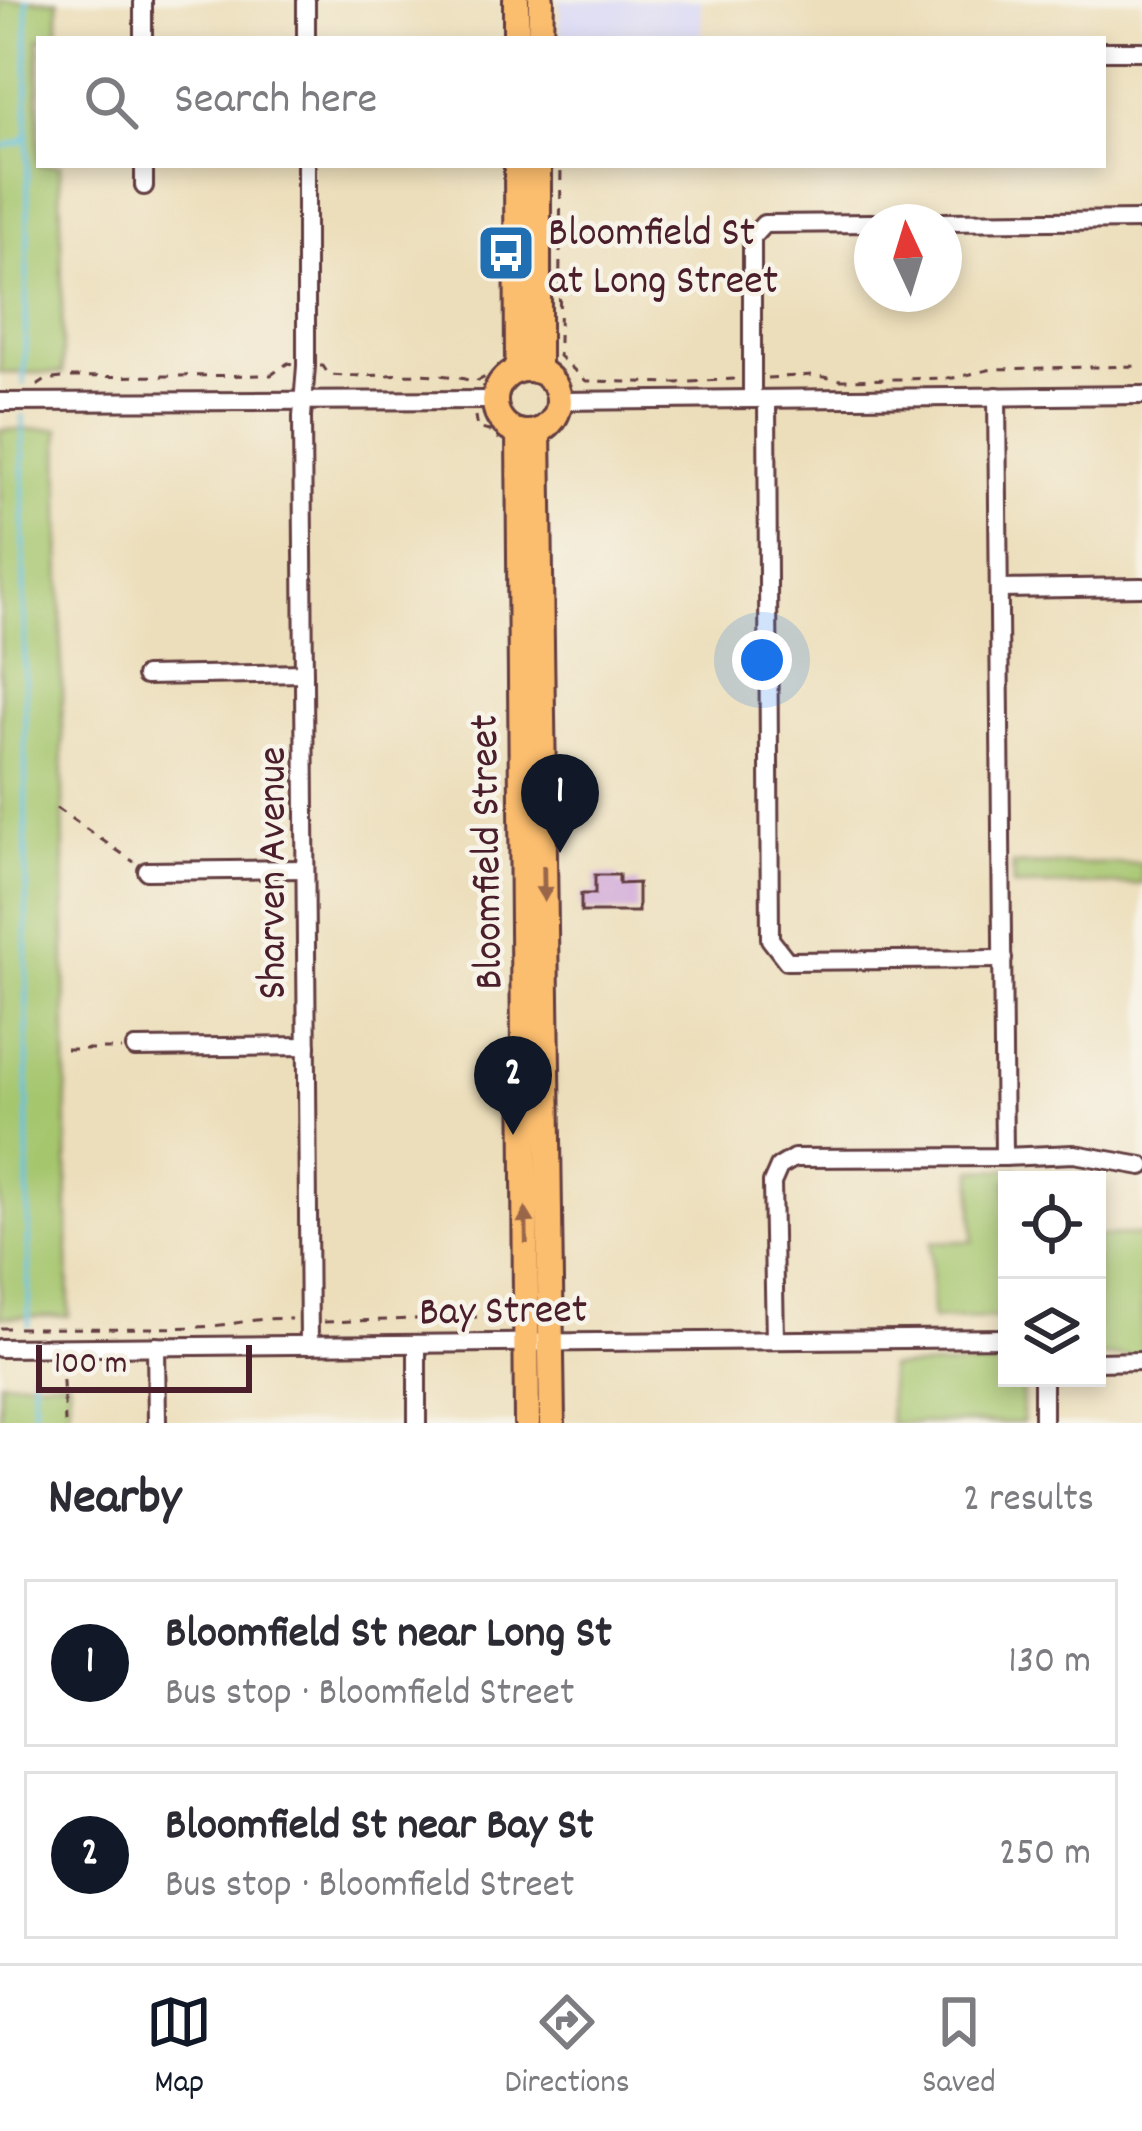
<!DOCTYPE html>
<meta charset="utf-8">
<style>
body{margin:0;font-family:Dekko,sans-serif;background:#f7f7f7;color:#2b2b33}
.controls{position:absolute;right:36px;bottom:36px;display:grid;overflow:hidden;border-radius:0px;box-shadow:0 6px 18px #0003}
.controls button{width:108px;height:108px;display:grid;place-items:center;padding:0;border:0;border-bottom:3px solid #e1e1e2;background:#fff;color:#2b2b33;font:60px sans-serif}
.compass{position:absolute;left:854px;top:204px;width:108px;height:108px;border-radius:50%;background:#fff;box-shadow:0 6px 18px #0003;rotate:356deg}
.scale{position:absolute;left:36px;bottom:30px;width:216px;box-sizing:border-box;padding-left:12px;border:6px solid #4a1f2b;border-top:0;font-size:33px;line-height:42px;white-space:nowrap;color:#4a1f2b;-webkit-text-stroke:9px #f7f3e8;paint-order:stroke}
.you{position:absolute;left:762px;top:660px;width:42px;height:42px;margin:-30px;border:9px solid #fff;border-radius:50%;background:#1a73e8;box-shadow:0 0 0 18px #1a73e833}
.badge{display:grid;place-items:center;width:78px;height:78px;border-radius:50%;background:#111827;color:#fff;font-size:39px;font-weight:700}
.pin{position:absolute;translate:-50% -99px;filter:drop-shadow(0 3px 6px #0008)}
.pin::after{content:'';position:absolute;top:63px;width:42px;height:36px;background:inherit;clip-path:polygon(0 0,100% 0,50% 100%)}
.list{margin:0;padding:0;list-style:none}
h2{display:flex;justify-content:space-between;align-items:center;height:156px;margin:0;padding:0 48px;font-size:51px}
h2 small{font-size:39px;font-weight:400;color:#7c7c81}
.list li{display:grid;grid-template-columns:78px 1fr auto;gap:36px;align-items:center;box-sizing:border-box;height:168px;margin:0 24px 24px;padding:0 24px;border:3px solid #e1e1e2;border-radius:0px}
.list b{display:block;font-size:45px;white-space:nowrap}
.list p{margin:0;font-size:39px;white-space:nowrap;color:#7c7c81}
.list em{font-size:39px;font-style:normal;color:#7c7c81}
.icon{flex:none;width:66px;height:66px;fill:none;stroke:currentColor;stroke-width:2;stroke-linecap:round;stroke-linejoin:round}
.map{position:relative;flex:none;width:1142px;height:1423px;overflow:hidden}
.search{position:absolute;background:#fff;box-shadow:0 6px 18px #0003;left:36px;right:36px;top:36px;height:132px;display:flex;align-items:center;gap:30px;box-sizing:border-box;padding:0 42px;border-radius:0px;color:#7c7c81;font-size:45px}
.sheet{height:540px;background:#fff}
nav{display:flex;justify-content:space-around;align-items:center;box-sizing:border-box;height:168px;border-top:3px solid #e1e1e2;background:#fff;font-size:33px;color:#7c7c81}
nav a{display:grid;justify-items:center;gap:6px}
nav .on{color:#111827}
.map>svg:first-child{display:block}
</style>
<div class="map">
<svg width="1142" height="1423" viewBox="0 0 1142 1423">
<rect width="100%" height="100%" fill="#f7f3e8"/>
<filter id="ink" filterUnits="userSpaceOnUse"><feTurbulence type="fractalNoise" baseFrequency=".00833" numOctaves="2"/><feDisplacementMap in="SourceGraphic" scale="24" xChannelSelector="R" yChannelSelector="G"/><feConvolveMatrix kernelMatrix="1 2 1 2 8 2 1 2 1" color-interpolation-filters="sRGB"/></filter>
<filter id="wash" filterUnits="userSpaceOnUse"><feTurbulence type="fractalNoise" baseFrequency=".004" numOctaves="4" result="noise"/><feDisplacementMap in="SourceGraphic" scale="48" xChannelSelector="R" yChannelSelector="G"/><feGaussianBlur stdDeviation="2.7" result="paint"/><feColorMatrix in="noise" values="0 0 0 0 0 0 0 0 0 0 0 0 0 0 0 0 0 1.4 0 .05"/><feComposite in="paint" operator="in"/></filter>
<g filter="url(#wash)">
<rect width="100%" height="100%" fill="#ecdeba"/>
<!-- built -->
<path fill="#d7d7f8" d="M560 0H701L702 39H561Z"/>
<!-- green -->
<g fill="#a6c66e" stroke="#78724c" stroke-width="3">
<path d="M0 0H58V39H39V165H60L63 373H0Z"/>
<path d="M59 429 69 1316 0 1317V430Z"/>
<path d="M1142 863V884L1013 886V865Z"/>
<path d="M1018 1169V1180H1007V1318L932 1319 931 1242 973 1241V1170Z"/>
<path d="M1142 1235V1356H1097V1236Z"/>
<path d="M1003 1365 1007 1368V1378H1019L1022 1381 1023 1423H890L889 1367Z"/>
<path d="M69 1380V1423H0V1381Z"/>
</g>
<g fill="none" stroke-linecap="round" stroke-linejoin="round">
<!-- stream -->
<g stroke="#63c2e1" stroke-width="4.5">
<path d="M4 146 20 142 26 137"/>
<path d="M24 384 28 237 27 0"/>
<path d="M23 416 29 1325"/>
<path d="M33 1371 34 1423"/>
</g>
</g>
<g id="blocks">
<!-- building -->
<path fill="#cea2d7" d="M595 875H619V884L638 883V912H581V894H595Z"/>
</g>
</g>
<g filter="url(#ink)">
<use href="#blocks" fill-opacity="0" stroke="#623c40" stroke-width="3"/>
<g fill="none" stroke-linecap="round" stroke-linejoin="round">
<defs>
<g id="minor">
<path d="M143 0V39"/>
<path d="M306 0V39"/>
<path d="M1103 51H1142"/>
<path d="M144 165V186"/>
<path d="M306 165V366L302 417 309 1345"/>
<path d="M944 222 1142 220"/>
<path d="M997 396 1004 1157"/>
<path d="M752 399V237L764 224 872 223"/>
<path d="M767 399 770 939 787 961 1003 959"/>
<path d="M559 401 1142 395"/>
<path d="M0 402 495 400"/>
<path d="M999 589 1142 587"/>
<path d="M145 676 304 673"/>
<path d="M147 871 305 869"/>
<path d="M135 1048 307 1046"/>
<path d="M775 1340 772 1183 779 1167 794 1158 1004 1157 1074 1154 1142 1166"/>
<path d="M417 1344V1423"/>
<path d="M156 1346 157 1423"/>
<path d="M0 1348 1007 1338"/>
<path d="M1097 1362 1142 1361"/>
<path d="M1043 1378V1423"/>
</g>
<g id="highway">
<path d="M516 0V39"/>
<path d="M540 39 541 0"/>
<path d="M517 165 518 370"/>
<path d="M538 165V371"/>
<circle cx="527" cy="401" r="32"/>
<path d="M538 431 552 1423"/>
<path d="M519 432 527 1423"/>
</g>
</defs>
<!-- minor casing -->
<use href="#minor" stroke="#623c40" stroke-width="22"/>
<!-- highway casing -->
<use href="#highway" stroke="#623c40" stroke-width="30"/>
<!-- path -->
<g stroke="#623c40" stroke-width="3" stroke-dasharray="9 9" stroke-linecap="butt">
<path d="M559 343 561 165"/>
<path d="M559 353V356L586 381 676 383 734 379"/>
<path d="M320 366H323L329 375C376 379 429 367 475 382L490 375 498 368"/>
<path d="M767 378 813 375 841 380 953 378 993 369 1142 366"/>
<path d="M37 386 46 380 69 377 271 375 288 363 292 364"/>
<path d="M475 416 477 428 489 431 499 439"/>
<path d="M56 808 134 862"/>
<path d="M66 1049H121"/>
<path d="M324 1322 506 1316"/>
<path d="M0 1328C66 1328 132 1329 198 1327 230 1326 261 1316 291 1319"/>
<path d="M62 1362 65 1423"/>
</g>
<!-- minor -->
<use href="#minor" stroke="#fff" stroke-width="16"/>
<!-- highway -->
<use href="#highway" stroke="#fbbd6e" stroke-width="24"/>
</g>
<!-- one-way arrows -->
<defs><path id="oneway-solid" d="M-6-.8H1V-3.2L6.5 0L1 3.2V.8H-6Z" transform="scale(3)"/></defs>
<g fill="#9a6649">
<use href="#oneway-solid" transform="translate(544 884) rotate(89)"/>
<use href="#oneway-solid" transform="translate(526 1226) rotate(-91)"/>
</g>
</g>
<!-- icons -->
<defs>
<symbol id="bus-square" viewBox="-11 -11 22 22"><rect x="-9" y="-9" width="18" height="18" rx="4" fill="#1f6fb2" stroke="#f7f3e8"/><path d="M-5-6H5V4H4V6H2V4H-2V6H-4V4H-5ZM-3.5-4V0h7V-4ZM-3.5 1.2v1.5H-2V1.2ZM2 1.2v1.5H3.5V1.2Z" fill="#fff"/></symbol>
</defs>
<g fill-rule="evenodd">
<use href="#bus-square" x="473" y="220" width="66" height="66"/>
</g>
<g text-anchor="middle" stroke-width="9" stroke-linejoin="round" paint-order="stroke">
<!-- poi labels -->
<g font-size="42" fill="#4a1f2b" stroke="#f7f3e8" text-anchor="start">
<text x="548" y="244">Bloomfield St<tspan x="548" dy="48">at Long Street</tspan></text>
</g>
<!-- street labels -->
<g font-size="42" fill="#4a1f2b" stroke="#f7f3e8">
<text transform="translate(483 852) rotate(-91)" y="15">Bloomfield Street</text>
<text transform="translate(269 873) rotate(-90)" y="15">Sharven Avenue</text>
<text transform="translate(503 1307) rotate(-1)" y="15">Bay Street</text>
</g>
</g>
</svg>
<div class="controls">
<button><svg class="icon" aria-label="locate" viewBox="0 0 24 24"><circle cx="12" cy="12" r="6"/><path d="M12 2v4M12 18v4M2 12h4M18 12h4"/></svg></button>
<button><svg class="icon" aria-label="layers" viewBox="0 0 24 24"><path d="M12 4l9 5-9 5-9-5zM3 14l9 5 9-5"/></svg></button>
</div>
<svg class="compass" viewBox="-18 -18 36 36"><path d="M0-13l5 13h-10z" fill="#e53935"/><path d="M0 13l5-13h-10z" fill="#7c7c81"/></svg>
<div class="scale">100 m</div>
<div class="you"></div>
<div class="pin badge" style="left:560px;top:853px">1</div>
<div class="pin badge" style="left:513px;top:1135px">2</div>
<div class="search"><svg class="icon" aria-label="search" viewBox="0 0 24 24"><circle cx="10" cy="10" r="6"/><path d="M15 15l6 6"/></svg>Search here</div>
</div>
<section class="sheet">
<h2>Nearby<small>2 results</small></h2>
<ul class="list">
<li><span class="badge">1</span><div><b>Bloomfield St near Long St</b><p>Bus stop · Bloomfield Street</p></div><em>130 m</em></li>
<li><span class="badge">2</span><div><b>Bloomfield St near Bay St</b><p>Bus stop · Bloomfield Street</p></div><em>250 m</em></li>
</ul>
</section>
<nav>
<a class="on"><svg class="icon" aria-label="map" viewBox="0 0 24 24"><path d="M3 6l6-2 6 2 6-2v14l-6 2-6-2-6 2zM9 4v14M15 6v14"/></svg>Map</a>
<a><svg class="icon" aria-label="directions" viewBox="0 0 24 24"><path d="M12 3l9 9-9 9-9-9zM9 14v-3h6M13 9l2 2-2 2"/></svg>Directions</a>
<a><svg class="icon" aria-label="saved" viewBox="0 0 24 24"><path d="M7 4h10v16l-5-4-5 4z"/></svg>Saved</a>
</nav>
